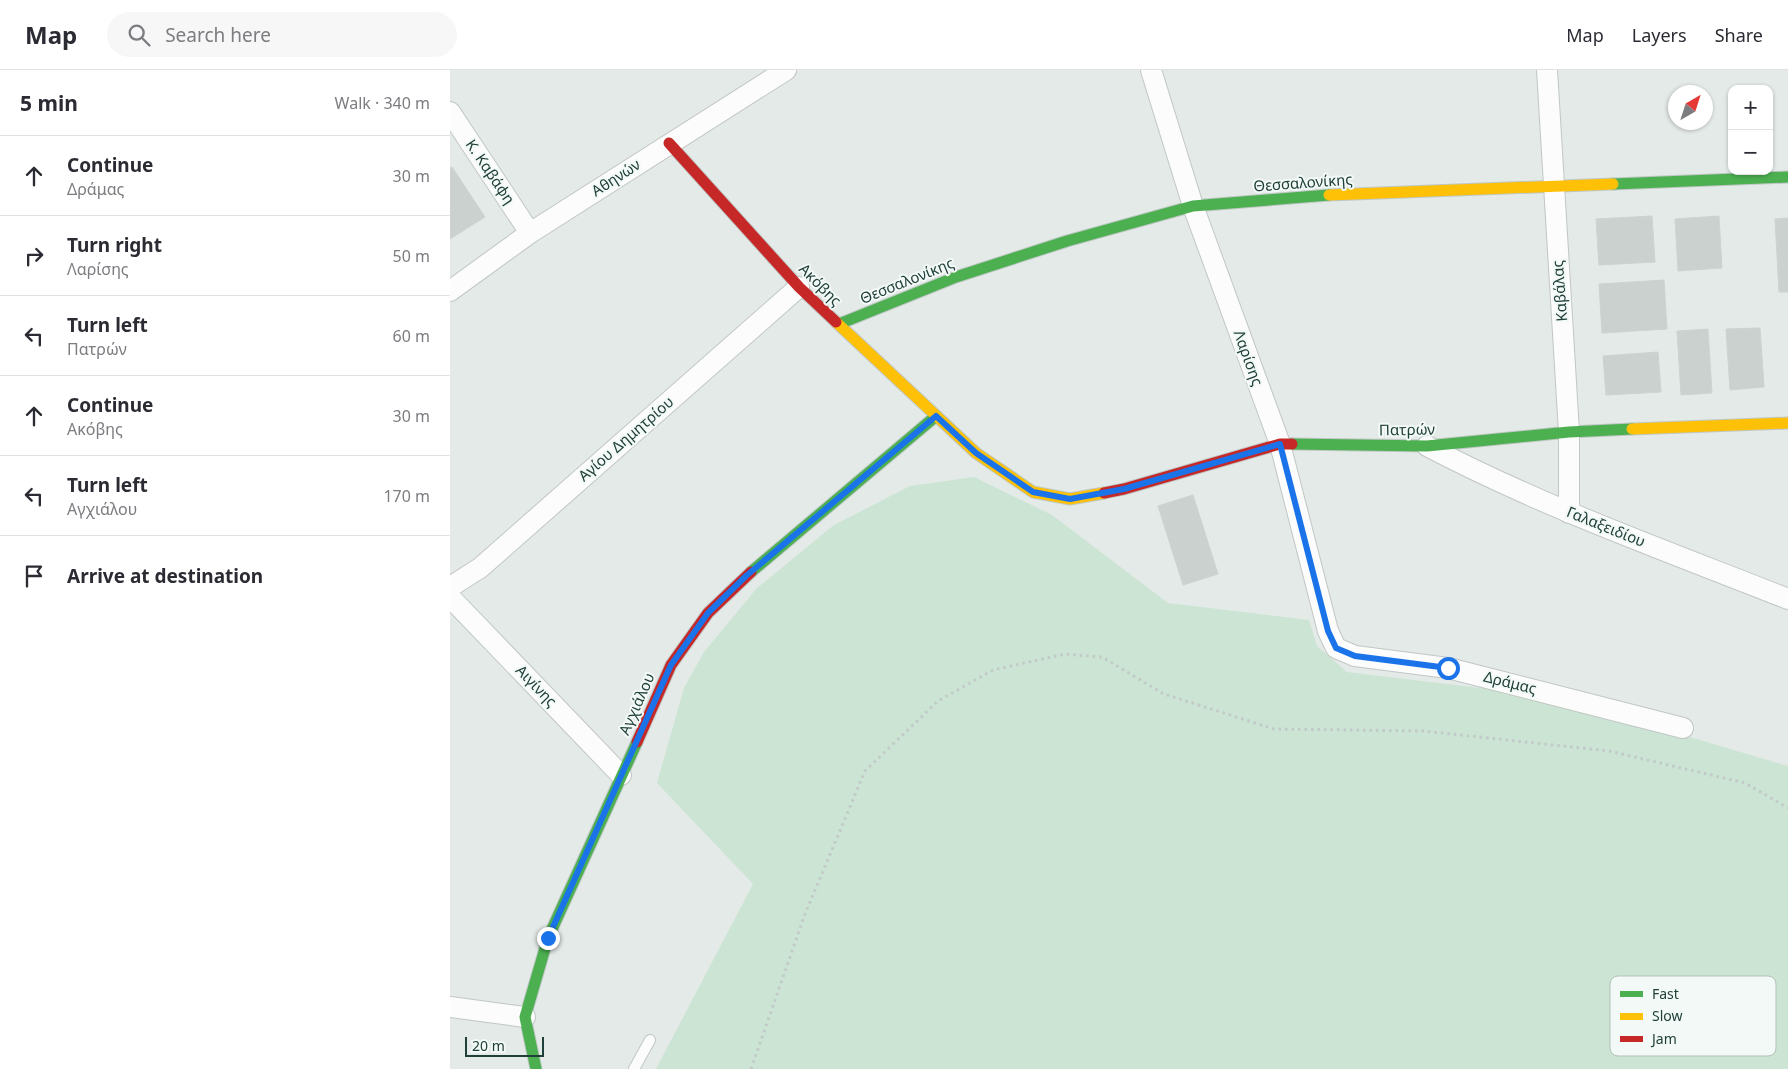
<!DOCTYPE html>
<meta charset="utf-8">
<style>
body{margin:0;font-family:"Noto Sans",sans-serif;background:#f7f7f7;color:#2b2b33}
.controls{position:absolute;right:15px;top:15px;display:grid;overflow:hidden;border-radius:10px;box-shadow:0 1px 4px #0004}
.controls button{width:45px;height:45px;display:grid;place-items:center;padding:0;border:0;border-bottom:1px solid #e1e1e2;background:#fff;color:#2b2b33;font:25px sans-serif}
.compass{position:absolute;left:1218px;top:15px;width:45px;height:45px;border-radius:50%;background:#fff;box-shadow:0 1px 4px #0004;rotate:39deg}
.scale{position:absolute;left:15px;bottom:12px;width:79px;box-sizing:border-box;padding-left:5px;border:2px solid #203f39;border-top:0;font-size:14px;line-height:18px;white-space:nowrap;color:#203f39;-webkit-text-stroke:4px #f2f9f6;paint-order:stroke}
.stop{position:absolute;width:15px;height:15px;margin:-11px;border:4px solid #1a73e8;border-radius:50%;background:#fff}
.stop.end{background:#1a73e8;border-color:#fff;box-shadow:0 1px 5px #0008}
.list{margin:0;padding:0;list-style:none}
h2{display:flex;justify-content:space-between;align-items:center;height:65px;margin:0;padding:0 20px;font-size:21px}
h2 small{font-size:16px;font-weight:400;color:#7c7c81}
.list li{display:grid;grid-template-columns:32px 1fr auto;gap:15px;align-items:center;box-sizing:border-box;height:80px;padding:0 20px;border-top:1px solid #e1e1e2}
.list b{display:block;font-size:19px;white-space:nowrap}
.list p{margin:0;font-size:16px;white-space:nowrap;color:#7c7c81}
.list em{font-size:16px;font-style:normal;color:#7c7c81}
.icon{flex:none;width:28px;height:28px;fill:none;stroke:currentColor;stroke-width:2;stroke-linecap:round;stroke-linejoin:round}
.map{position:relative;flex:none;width:1338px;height:999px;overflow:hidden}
header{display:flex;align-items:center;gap:30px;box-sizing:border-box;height:70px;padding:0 25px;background:#fff;border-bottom:1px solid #e1e1e2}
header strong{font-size:24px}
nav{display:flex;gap:28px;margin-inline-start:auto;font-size:18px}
.search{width:350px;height:45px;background:#f7f7f7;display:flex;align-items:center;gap:12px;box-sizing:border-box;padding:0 18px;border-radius:28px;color:#7c7c81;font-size:19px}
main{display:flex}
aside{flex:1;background:#fff}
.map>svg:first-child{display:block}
</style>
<header>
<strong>Map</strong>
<div class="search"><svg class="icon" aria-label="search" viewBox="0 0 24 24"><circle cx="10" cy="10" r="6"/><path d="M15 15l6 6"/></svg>Search here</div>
<nav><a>Map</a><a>Layers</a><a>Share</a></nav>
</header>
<main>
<aside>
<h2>5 min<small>Walk · 340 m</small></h2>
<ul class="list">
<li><svg class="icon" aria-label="ahead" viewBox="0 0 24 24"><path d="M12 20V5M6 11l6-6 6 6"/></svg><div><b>Continue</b><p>Δράμας</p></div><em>30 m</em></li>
<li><svg class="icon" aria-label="right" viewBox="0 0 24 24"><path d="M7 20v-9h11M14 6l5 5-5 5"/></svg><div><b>Turn right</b><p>Λαρίσης</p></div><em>50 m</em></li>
<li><svg class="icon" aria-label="left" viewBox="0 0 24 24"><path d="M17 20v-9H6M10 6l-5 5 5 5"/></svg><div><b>Turn left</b><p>Πατρών</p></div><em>60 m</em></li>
<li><svg class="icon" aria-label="ahead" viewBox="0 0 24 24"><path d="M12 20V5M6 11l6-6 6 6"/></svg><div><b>Continue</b><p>Ακόβης</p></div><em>30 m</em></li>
<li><svg class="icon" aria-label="left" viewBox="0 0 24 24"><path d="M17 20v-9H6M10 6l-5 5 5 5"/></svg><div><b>Turn left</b><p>Αγχιάλου</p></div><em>170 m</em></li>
<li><svg class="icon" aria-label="arrive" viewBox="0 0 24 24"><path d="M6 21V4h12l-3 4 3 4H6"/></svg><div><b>Arrive at destination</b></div></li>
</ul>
</aside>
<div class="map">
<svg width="1338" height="999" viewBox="0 0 1338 999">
<rect width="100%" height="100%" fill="#e4eae7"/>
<!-- green -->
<path fill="#cce4d4" d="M524 407 602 445 718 533 859 550 867 576 897 602 1105 627 1338 696V999H206L303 814 207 713 234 618 254 582 307 518 384 455 460 416Z"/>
<!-- building -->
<g fill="#cbd1cf" stroke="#cdd3d0">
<path d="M2 97 35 147 0 169V98Z"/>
<path d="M1202 146 1205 192 1149 195 1146 149Z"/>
<path d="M1269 146 1272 198 1228 201 1225 149Z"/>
<path d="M1338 148V222H1329L1325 149Z"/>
<path d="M1214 210 1217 259 1152 263 1149 214Z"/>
<path d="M1310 258 1314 317 1280 320 1276 259Z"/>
<path d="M1258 259 1262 323 1231 325 1227 261Z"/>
<path d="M1208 282 1211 322 1156 325 1153 286Z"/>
<path d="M743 425 768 504 733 515 708 436Z"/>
</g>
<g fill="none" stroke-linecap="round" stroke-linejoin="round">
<defs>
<path id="lane" d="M184 999 200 970"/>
<g id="street">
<path d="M701 0 743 136 830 374 878 561 886 578 905 586 998 598 1233 658"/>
<path d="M1097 0 1119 362V443"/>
<path d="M0 42 80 163"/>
<path d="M0 221 80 163 336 0"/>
<path d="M977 376C1093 437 1217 481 1338 529"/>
<path d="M0 517 30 498 349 217"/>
<path d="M0 527 171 705"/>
<path d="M0 937 75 947"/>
</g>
<g id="fast">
<path d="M1163 114 1338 107"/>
<path d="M389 254 506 207 617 171 743 136 879 125"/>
<path d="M842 374 977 376 1119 362 1182 359"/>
<path d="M301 502 486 346"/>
<path d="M86 999 75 947 98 868 187 672"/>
</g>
<g id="slow">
<path d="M879 125 1163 114"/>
<path d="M386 252 526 383 583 422 620 429 654 423"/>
<path d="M1182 359 1338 353"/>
</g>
<g id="jam">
<path d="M219 73 349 217 386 252"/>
<path d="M654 423 674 419 830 374H842"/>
<path d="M187 672 221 595 258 543 301 502"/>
</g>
</defs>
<!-- lane casing -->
<use href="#lane" stroke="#c1c7c4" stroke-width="12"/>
<!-- street casing -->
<use href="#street" stroke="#c1c7c4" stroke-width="22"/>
<!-- fast casing -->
<use href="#fast" stroke="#bfc8c5" stroke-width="13"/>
<!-- slow casing -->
<use href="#slow" stroke="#bfc8c5" stroke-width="13"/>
<!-- jam casing -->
<use href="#jam" stroke="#bfc8c5" stroke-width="13"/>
<!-- path -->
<path stroke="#c1cac8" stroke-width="3" stroke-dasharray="2.5 4" stroke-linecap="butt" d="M301 999 355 844 415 701 488 631 543 600 615 584 652 587 714 624 824 659 974 661 1159 681 1295 713 1338 738"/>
<!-- lane -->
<use href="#lane" stroke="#fbfcfb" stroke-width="10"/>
<!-- street -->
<use href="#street" stroke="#fbfcfb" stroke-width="20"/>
<!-- fast -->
<use href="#fast" stroke="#4caf50" stroke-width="11"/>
<!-- slow -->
<use href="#slow" stroke="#ffc107" stroke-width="11"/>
<!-- jam -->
<use href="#jam" stroke="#c62828" stroke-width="11"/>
</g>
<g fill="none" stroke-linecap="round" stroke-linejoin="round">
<!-- route -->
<path stroke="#1a73e8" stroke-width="6" d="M98 868 221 595 258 543 296 506 486 346 526 383 583 422 620 429 674 419 830 374 878 561 886 578 905 586 998 598"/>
</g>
<g text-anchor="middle" stroke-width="4" stroke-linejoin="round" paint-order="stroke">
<!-- street labels -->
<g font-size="15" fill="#203f39" stroke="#f2f9f6">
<text transform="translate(40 102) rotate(56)" y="5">Κ. Καβάφη</text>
<text transform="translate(166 108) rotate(-33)" y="5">Αθηνών</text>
<text transform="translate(853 113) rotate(-4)" y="5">Θεσσαλονίκης</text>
<text transform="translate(457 211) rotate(-22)" y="5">Θεσσαλονίκης</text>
<text transform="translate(370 215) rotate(45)" y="5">Ακόβης</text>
<text transform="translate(1110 221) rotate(-94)" y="5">Καβάλας</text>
<text transform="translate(798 288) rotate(70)" y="5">Λαρίσης</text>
<text transform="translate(957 360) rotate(-1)" y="5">Πατρών</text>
<text transform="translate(176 369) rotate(-41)" y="5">Αγίου Δημητρίου</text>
<text transform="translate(1156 457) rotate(22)" y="5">Γαλαξειδίου</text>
<text transform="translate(1060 613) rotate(14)" y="5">Δράμας</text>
<text transform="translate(86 616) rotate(46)" y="5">Αιγίνης</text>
<text transform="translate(187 634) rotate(-66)" y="5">Αγχιάλου</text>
</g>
</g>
<!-- legend -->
<rect x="1160" y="906" width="166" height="80" rx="8" fill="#f2f9f6" stroke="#b3c1bd" stroke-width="1"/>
<rect x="1170" y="921" width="23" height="6" fill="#4caf50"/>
<rect x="1170" y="943" width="23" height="7" fill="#ffc107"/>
<rect x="1170" y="966" width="23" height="6" fill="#c62828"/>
<g font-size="14" fill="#203f39">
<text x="1202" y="929">Fast</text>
<text x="1202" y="951">Slow</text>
<text x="1202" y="974">Jam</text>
</g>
</svg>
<div class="controls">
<button>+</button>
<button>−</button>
</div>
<svg class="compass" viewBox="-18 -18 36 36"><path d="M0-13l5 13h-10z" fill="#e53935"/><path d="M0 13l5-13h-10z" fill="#7c7c81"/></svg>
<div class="scale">20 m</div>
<div class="stop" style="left:998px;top:598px"></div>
<div class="stop end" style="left:98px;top:868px"></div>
</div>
</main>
